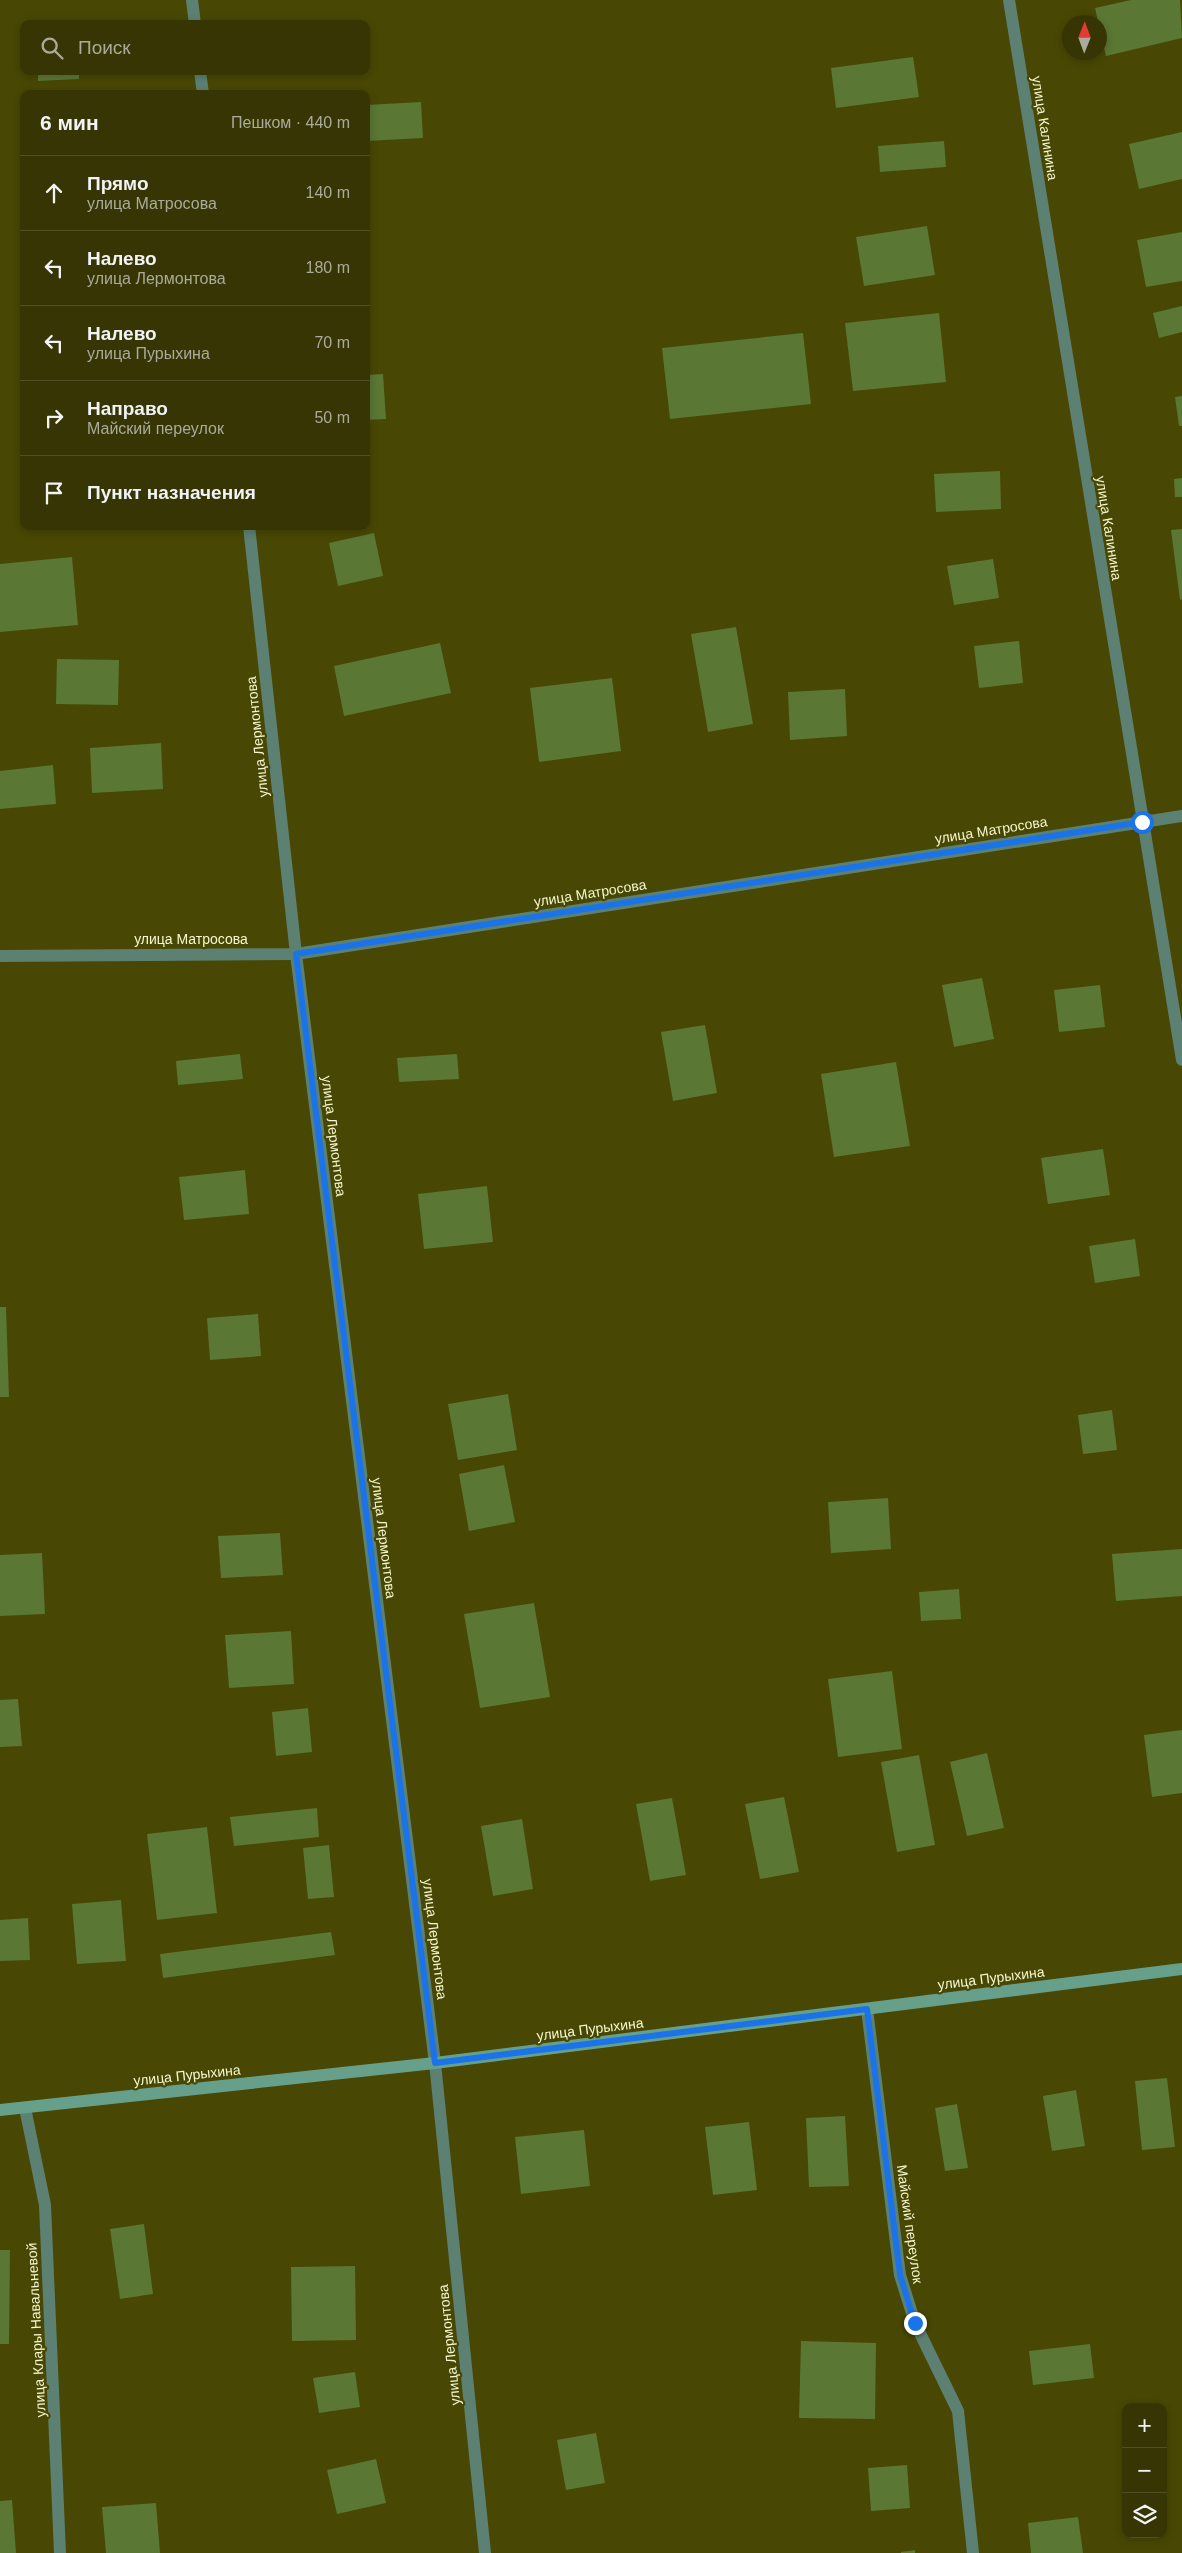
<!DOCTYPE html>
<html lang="ru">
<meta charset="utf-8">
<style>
body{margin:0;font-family:Helvetica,sans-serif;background:#414012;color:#f1f3f6}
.controls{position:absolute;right:15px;bottom:15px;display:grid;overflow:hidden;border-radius:10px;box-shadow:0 2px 8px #0003}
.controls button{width:45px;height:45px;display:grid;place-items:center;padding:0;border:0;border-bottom:1px solid #505025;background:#363503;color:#f1f3f6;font:25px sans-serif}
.compass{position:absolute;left:1062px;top:15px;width:45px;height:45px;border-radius:50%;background:#363503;box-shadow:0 2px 8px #0003;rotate:1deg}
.stop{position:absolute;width:15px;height:15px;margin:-11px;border:4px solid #1a73e8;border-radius:50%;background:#fff}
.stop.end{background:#1a73e8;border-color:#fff;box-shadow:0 1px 5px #0008}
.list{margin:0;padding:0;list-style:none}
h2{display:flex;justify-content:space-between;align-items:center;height:65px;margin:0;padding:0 20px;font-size:21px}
h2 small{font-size:16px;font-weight:400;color:#aaab9a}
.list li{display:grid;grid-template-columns:32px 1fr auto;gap:15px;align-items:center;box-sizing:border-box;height:75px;padding:0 20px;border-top:1px solid #505025}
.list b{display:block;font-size:19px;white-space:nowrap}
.list p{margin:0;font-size:16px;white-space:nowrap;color:#aaab9a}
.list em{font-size:16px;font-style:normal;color:#aaab9a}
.icon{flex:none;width:28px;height:28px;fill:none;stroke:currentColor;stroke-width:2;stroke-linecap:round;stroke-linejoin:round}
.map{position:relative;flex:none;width:1182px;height:2553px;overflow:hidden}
.search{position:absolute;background:#363503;box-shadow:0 2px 8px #0003;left:20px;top:20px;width:350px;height:55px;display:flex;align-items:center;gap:12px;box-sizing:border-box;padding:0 18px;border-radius:10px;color:#aaab9a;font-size:19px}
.panel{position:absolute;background:#363503;box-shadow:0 2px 8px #0003;left:20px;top:90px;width:350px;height:440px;border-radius:10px}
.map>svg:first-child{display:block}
</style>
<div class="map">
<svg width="1182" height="2553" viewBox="0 0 1182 2553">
<rect width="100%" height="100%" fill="#484704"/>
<!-- building -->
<g fill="#5a7734">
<path d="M1131 0H1180L1182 38 1106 56 1095 8Z"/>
<path d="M913 57 919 97 836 108 831 68Z"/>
<path d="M38 71H79V79L38 81Z"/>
<path d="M421 102 423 138 366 141V105Z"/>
<path d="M1182 132V179L1139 189 1129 144Z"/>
<path d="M944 141 946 167 880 172 878 146Z"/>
<path d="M927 226 935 275 864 286 856 237Z"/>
<path d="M1182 232V281L1146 287 1137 240Z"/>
<path d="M1182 306V332L1159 338 1153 313Z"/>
<path d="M939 313 946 382 853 391 845 323Z"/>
<path d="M803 333 811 404 670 419 662 348Z"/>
<path d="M383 374 386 419 366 420V375Z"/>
<path d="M1182 396V426H1179L1175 397Z"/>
<path d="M1000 471 1001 509 936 512 934 474Z"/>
<path d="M1182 478V497H1175L1174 479Z"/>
<path d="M1182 529V599L1180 600 1171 530Z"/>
<path d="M374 533 383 576 338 586 329 543Z"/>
<path d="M72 557 78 625 0 632V564Z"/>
<path d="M993 559 999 598 954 605 947 566Z"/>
<path d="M736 627 753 724 708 732 691 634Z"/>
<path d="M1019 641 1023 683 979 688 974 646Z"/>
<path d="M440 643 451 693 344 716 334 666Z"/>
<path d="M57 659 119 660 118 705 56 704Z"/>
<path d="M612 678 621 751 539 762 530 688Z"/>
<path d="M845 689 847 736 790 740 788 692Z"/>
<path d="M161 743 163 789 92 793 90 748Z"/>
<path d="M53 765 56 804 0 809V771Z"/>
<path d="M982 978 994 1039 954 1047 942 985Z"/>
<path d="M1100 985 1105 1027 1059 1032 1054 990Z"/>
<path d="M705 1025 717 1093 673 1101 661 1032Z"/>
<path d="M240 1054 243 1079 178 1085 176 1061Z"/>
<path d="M457 1054 459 1079 399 1082 397 1058Z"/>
<path d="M896 1062 910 1146 834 1157 821 1074Z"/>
<path d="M1103 1149 1110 1195 1048 1204 1041 1158Z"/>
<path d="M245 1170 249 1214 184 1220 179 1177Z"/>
<path d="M487 1186 493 1242 424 1249 418 1194Z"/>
<path d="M1135 1239 1140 1276 1095 1283 1089 1246Z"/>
<path d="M0 1307H6L9 1397H0Z"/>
<path d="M258 1314 261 1356 210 1360 207 1318Z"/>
<path d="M508 1394 517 1450 458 1460 448 1404Z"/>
<path d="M1112 1410 1117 1450 1083 1454 1078 1415Z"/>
<path d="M504 1465 515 1522 469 1531 459 1474Z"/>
<path d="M888 1498 891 1549 831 1553 828 1502Z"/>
<path d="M280 1533 283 1575 221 1578 218 1536Z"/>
<path d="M1182 1549V1596L1116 1601 1112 1554Z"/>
<path d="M42 1553 45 1614 0 1616V1555Z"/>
<path d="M959 1589 961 1619 921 1621 919 1592Z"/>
<path d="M534 1603 550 1697 480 1708 464 1614Z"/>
<path d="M291 1631 294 1684 229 1688 225 1635Z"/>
<path d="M892 1671 902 1749 838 1757 828 1679Z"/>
<path d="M18 1699 22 1746 0 1747V1700Z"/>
<path d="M308 1708 312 1752 276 1756 272 1712Z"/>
<path d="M1182 1730V1793L1152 1797 1144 1735Z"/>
<path d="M987 1753 1004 1828 967 1836 950 1762Z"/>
<path d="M919 1755 935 1845 897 1852 881 1762Z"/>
<path d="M784 1797 799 1872 760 1879 745 1804Z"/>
<path d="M672 1798 686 1875 650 1881 636 1804Z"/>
<path d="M317 1808 319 1837 234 1846 230 1817Z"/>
<path d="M522 1819 533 1889 493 1896 481 1826Z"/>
<path d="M207 1827 217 1913 157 1920 147 1834Z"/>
<path d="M329 1845 334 1897 308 1899 303 1848Z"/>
<path d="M121 1900 126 1961 77 1964 72 1904Z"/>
<path d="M28 1918 30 1960 0 1961V1920Z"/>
<path d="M331 1932 335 1955 163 1978 160 1954Z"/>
<path d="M1167 2078 1175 2147 1142 2150 1135 2081Z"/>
<path d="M1076 2090 1085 2146 1052 2151 1043 2096Z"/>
<path d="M957 2104 968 2168 945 2171 935 2108Z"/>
<path d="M845 2116 849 2186 809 2187 806 2118Z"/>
<path d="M749 2122 757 2190 713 2195 705 2127Z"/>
<path d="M584 2130 590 2186 521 2194 515 2137Z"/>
<path d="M144 2224 153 2294 120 2299 110 2229Z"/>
<path d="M0 2250H10L9 2344H0Z"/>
<path d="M355 2266 356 2340 292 2341 291 2267Z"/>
<path d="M801 2341 876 2343 875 2419 799 2418Z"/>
<path d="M1090 2344 1094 2378 1033 2385 1029 2351Z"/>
<path d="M355 2372 360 2407 319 2413 313 2378Z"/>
<path d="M596 2433 605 2483 566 2490 557 2440Z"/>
<path d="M376 2459 386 2503 337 2514 327 2470Z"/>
<path d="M907 2465 910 2508 871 2511 868 2468Z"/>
<path d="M12 2500 16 2553H0V2501Z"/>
<path d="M156 2503 160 2553H106L102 2507Z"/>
<path d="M1078 2517 1083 2553H1031L1028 2523Z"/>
<path d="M915 2550V2553H901V2552Z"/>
</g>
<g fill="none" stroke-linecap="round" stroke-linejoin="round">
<!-- street -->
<g stroke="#5c8072" stroke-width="12">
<path d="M192 0 195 24"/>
<path d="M1009 0 1182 1060"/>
<path d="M200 71 203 94"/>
<path d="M249 526 296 954 435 2063 485 2553"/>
<path d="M0 956 296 954 1182 816"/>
<path d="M867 2009 900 2275 915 2323 958 2411 973 2553"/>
<path d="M25 2108 45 2205 60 2553"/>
</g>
<!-- secondary -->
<path stroke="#66a08b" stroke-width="12" d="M0 2110 435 2063 1182 1969"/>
</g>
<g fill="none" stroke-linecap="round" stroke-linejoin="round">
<!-- route -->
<path stroke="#1a73e8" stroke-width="6" d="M915 2323 900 2275 867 2009 435 2063 296 954 1142 822"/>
</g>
<g text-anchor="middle" stroke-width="4.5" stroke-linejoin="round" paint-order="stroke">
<!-- street labels -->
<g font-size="14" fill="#f5f7d0" stroke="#484704">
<text transform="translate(1045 128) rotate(81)" y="5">улица Калинина</text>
<text transform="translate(1109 528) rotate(81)" y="5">улица Калинина</text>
<text transform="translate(257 737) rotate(-96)" y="5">улица Лермонтова</text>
<text transform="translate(991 830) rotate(-9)" y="5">улица Матросова</text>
<text transform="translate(590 893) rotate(-9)" y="5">улица Матросова</text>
<text x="191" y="944">улица Матросова</text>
<text transform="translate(334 1136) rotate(83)" y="5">улица Лермонтова</text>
<text transform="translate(384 1538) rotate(83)" y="5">улица Лермонтова</text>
<text transform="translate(435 1939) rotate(83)" y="5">улица Лермонтова</text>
<text transform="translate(991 1978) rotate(-7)" y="5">улица Пурыхина</text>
<text transform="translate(590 2029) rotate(-7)" y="5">улица Пурыхина</text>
<text transform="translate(187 2075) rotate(-6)" y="5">улица Пурыхина</text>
<text transform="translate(910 2224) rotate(82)" y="5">Майский переулок</text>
<text transform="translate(36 2330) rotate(-93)" y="5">улица Клары Навальневой</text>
<text transform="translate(449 2345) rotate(-96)" y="5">улица Лермонтова</text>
</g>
</g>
</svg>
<div class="controls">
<button>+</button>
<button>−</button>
<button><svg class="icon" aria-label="layers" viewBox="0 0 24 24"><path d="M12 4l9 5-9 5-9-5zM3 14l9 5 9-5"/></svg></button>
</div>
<svg class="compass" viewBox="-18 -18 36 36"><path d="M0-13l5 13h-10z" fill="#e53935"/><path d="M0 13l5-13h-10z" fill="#aaab9a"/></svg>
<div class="stop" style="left:1142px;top:822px"></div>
<div class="stop end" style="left:915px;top:2323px"></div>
<div class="search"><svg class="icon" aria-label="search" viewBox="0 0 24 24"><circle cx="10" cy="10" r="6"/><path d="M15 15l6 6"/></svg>Поиск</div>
<section class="panel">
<h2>6 мин<small>Пешком · 440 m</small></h2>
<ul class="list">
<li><svg class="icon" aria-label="ahead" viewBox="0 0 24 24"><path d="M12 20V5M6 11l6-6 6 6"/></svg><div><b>Прямо</b><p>улица Матросова</p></div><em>140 m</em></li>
<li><svg class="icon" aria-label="left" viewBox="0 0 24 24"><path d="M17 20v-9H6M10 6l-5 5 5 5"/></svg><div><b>Налево</b><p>улица Лермонтова</p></div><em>180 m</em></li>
<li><svg class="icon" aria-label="left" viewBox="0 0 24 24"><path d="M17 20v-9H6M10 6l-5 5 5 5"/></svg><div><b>Налево</b><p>улица Пурыхина</p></div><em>70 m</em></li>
<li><svg class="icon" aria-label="right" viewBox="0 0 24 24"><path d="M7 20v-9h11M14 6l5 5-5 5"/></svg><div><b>Направо</b><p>Майский переулок</p></div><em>50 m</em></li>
<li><svg class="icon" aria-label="arrive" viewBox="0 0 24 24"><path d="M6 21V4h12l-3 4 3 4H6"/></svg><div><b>Пункт назначения</b></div></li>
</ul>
</section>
</div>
